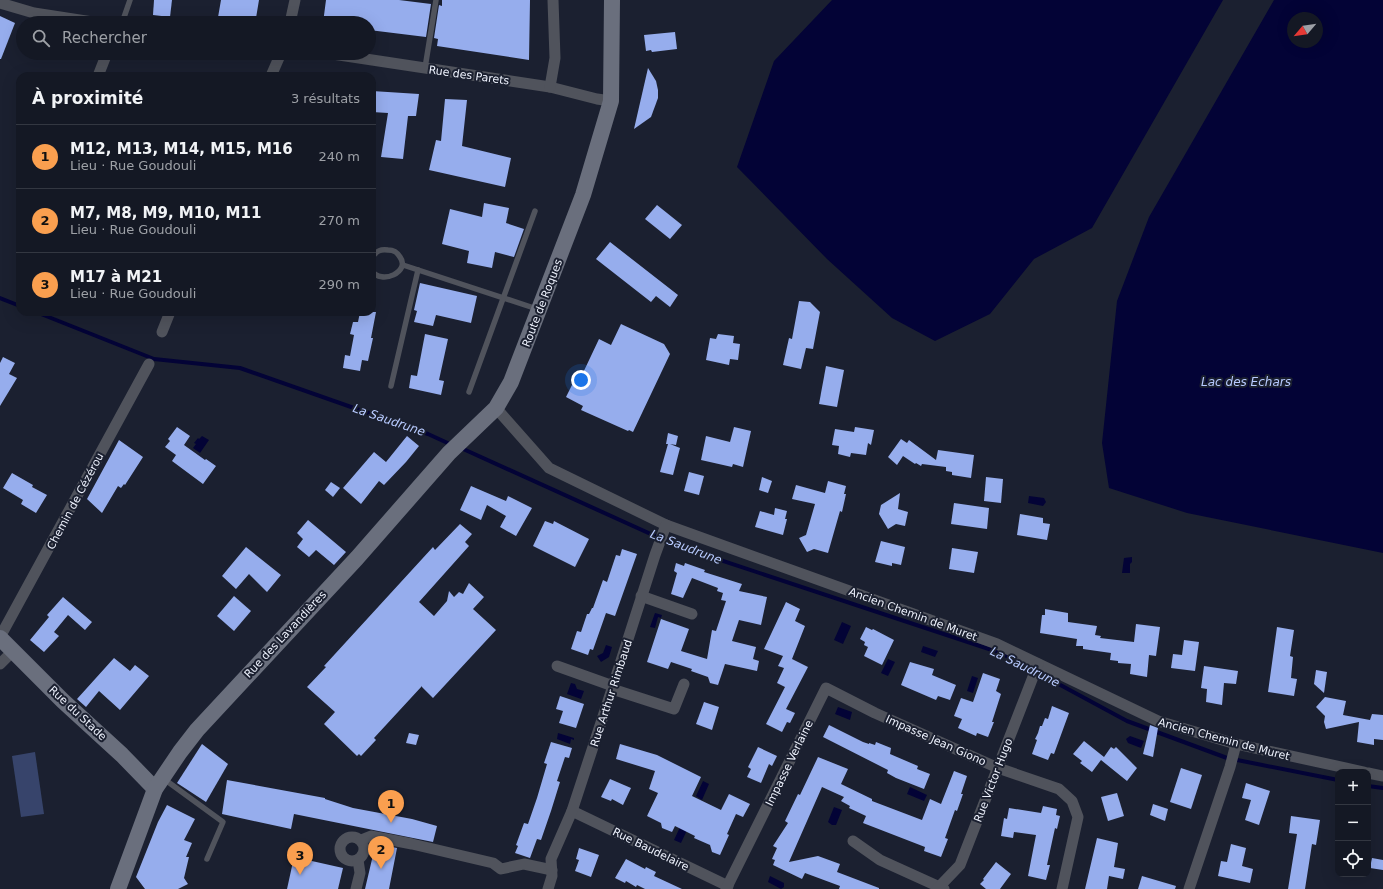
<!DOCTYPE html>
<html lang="fr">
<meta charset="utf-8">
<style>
body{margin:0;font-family:"DejaVu Sans",sans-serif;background:#212531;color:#f1f3f6}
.controls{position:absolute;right:12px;bottom:12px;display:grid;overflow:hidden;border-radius:8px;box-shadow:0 4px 16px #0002}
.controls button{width:36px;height:36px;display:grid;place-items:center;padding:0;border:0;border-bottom:1px solid #333741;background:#141824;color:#f1f3f6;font:20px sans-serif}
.compass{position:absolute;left:1287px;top:12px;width:36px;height:36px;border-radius:50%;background:#141824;box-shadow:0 4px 16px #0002;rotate:241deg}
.you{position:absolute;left:581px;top:380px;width:14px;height:14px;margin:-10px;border:3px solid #fff;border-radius:50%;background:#1a73e8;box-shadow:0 0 0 6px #1a73e833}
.badge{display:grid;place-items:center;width:26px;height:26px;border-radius:50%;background:#fa9f4f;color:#111;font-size:13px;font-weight:700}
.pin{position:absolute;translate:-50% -33px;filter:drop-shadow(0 1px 2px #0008)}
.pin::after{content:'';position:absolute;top:21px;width:14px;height:12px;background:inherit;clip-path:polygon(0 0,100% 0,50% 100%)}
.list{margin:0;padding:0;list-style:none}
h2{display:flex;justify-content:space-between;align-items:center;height:52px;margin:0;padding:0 16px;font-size:17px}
h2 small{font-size:13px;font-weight:400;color:#9da0a6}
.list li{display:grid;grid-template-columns:26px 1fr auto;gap:12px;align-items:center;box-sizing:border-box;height:64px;padding:0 16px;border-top:1px solid #333741}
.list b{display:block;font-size:15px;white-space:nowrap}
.list p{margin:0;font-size:13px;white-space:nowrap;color:#9da0a6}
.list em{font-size:13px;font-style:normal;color:#9da0a6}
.icon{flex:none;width:22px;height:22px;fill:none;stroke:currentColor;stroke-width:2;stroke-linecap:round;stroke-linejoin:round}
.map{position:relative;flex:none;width:1383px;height:889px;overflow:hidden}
.search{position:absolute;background:#141824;box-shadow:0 4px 16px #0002;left:16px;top:16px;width:360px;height:44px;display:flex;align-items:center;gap:10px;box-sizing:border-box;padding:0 14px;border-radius:22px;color:#9da0a6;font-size:15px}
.panel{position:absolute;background:#141824;box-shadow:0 4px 16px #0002;left:16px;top:72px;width:360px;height:244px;border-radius:12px}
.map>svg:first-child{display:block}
</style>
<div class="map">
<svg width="1383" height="889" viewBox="0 0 1383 889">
<rect width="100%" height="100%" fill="#1b2030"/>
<!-- green -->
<path fill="#37446b" d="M35 752 44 814 21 817 12 756Z"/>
<!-- water -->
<g fill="#030336" fill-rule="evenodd">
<path d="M832 0H1223L1092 228 1034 259 990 314 935 341 892 318 827 259 737 167 774 61Z"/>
<path d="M1274 0H1383V553L1187 513 1109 488 1102 443 1117 301 1149 217ZM1293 18H1317V42H1293Z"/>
<path d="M202 436 209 440 200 453 193 448 196 444 194 443 198 438 199 439Z"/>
<path d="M1029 496 1044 498 1046 502 1043 506 1028 503Z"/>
<path d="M1132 557V562L1130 564V573H1122L1124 558Z"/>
<path d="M655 613 662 615 661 618 658 617 655 628 650 627Z"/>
<path d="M842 622 851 626 843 644 834 640Z"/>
<path d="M606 645 612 647 609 657 601 662 597 656 603 653Z"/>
<path d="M923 646 938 651 935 657 921 652Z"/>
<path d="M888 659 895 662 888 676 881 673Z"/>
<path d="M972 676 978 678 973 693 967 691Z"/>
<path d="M571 683 575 684 577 689 584 691 581 699 567 694Z"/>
<path d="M838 707 852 712 850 720 835 714Z"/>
<path d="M558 733 574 738V740L571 739 570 744 557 739Z"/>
<path d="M1130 736 1144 741 1141 748 1128 743 1126 739Z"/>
<path d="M703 781 709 784 702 800 696 796Z"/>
<path d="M910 787 927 795 924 801 907 794Z"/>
<path d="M834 807 842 810 836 825H832L828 822Z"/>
<path d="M681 825 688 828 681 843 674 840Z"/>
<path d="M770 876 784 883V887L781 889 768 882Z"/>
</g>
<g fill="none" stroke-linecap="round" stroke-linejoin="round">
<!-- stream -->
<g stroke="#030336" stroke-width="4">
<path d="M0 298 20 306"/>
<path d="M36 312 154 359 240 368 428 434 452 445"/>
<path d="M461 448 675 545 1001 653 1127 721 1227 758 1338 780"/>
<path d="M1368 786 1383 788"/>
</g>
</g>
<!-- building -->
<g fill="#96aded">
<path d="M154 0H172L170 17 153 15Z"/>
<path d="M221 0H259L256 18 242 16 241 23H217Z"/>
<path d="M326 0H399L431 4 426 37 369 30V23H323Z"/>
<path d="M442 0H530L529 60 437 46 438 39 434 38 439 5 442 6Z"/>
<path d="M0 16 15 23 1 59H0Z"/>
<path d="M675 32 677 49 652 52 651 50 646 51 644 35Z"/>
<path d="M648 68 656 81 658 90V98L651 117 634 129Z"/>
<path d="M372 91 419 94 416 116H408L403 159 381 157 388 113 372 112Z"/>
<path d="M445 99 467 100 462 146 511 158 505 187 429 170 436 140 441 141Z"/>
<path d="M484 203 509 208 506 223 524 229 514 257 495 252 492 268 467 263 469 251 442 244 450 209 482 217Z"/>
<path d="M657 205 682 225 670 239 645 219Z"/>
<path d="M610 242 678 295 670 307 656 296 651 302 596 259Z"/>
<path d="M420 283 477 296 471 323 436 315 433 326 414 322 417 311 414 310Z"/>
<path d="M799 301 810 302 820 312 813 349 806 348 801 369 783 365 789 338 792 339Z"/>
<path d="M360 312H376L371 338H373L368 361 362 360 360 371 343 368 345 355 350 356 354 335 350 334 353 322H358Z"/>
<path d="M621 324 664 344 670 354 633 432 629 430 628 431 581 410 583 406 566 397 578 373 582 375 599 339 611 345Z"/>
<path d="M425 334 448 339 439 380 444 381 441 395 409 388 411 375 417 376Z"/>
<path d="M718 334 734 336 733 343 740 344 738 360 730 359 729 365 706 360 710 338 716 339Z"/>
<path d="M3 357 15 363 9 374 17 378 0 406V363Z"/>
<path d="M826 366 844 370 837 407 819 404Z"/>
<path d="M177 427 190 436 184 445 205 460 206 459 216 466 203 484 172 461 176 455 165 447 170 441 168 439Z"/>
<path d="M734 427 751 431 743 467 733 464 732 467 701 460 706 436 730 442Z"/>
<path d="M855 427 874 430 871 445 868 443 866 455 851 453 850 457 838 454 839 446 832 445 835 429 854 432Z"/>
<path d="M668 433 678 436 676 445 670 444 680 448 673 475 660 472 668 444H666Z"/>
<path d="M407 436 419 446 406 462 384 485 379 481 361 504 343 488 374 452 386 462Z"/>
<path d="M901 439 907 443 909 440 936 460 938 450 974 455 971 478 952 475V472L946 471V467L922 464 921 466 916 463 915 464 903 456 897 465 888 457Z"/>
<path d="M119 440 143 457 125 485 124 484 121 488 118 486 102 513 87 499Z"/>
<path d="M689 472 704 476 699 495 684 491Z"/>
<path d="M12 473 33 485 32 487 47 495 36 513 21 504 23 500 3 488Z"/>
<path d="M762 477 772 481 768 493 759 490Z"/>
<path d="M986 477 1003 479 1001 503 984 501Z"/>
<path d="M828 481 846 486 844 494H846L842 512 840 511 828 553 814 549 807 552 799 538 806 535 815 504 792 499 796 485 825 493Z"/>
<path d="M331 482 340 488 333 497 325 490Z"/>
<path d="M471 486 506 501 508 496 532 508 516 536 500 527 506 516 487 505 481 520 460 510Z"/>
<path d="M900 493 898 509 908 512 905 526 896 524 888 529 879 514 881 505Z"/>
<path d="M954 503 989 508 987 529 951 524Z"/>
<path d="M775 508 787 511 785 519H787L783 535 755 527 760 511 774 515Z"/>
<path d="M1020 514 1043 518V523L1050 524 1047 540 1017 535Z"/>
<path d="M308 520 346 552 334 565 316 550 309 557 297 547 303 539 297 533Z"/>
<path d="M545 521 553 524 554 521 589 539 575 567 533 546Z"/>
<path d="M460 524 472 534 465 542 469 546 419 602 434 616 447 601 449 591 454 597 459 592 463 594 469 583 484 597 473 609 496 630 433 698 422 687V686L374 738 376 740 361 756 359 754 357 756 324 724 335 712 307 687 326 667 324 666 433 547 435 550Z"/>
<path d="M881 541 905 547 901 565 892 563V566L875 562Z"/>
<path d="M246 547 281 575 267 592 249 574 236 589 222 576Z"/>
<path d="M952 548 978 552 974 573 949 569Z"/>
<path d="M622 549 637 554 615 616 606 613 593 650 590 649 588 655 571 649 577 631 581 632 587 614H589L592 608H593L603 580 607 582 616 555 620 556Z"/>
<path d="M676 563 684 566 685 563 705 570 704 572 742 584 739 591 767 597 761 625 739 620 732 641 756 647 753 659 759 661 757 671 725 664 718 685 710 683 708 677 691 671 692 669 671 662 668 669 647 662 661 619 689 629 681 651 707 659 712 630 716 631 726 601 721 600 723 593 717 591 718 588 692 578 683 598 671 594 677 573 674 571Z"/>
<path d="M234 596 251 611 234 631 217 616Z"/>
<path d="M63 597 92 622 85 630 68 615 54 632 59 636 44 652 30 640 49 617 47 615Z"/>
<path d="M786 602 800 609 795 621 805 626 792 659 808 667 786 709 795 713 790 723 787 722 782 732 766 724 785 687 777 683 784 668 778 666 783 656 764 649Z"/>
<path d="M1045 609 1068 613V622L1097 626 1095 635 1101 636 1100 638 1134 642 1136 624 1160 627 1156 656 1149 655 1147 677 1130 674 1131 664 1118 663V661L1110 660 1111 653 1083 649V646H1076L1077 639 1040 633 1042 615H1045Z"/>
<path d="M866 627 872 630 873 629 894 640 882 665 864 656 868 647 864 645 865 642 860 639Z"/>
<path d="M1277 627 1294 630 1290 656 1293 657 1291 678 1297 679 1294 696 1268 692Z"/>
<path d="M1184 640 1199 642 1195 671 1171 668 1173 654 1182 655Z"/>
<path d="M114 658 130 671 135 665 149 676 120 710 99 691 86 707 77 699Z"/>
<path d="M910 662 934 669 932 675 956 685 950 700 938 696 936 700 901 685Z"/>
<path d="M1204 666 1238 671 1236 684 1224 683 1222 705 1206 702 1207 689 1201 688Z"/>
<path d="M1316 670 1327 672 1324 693 1314 684Z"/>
<path d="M983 673 1000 679 996 691 1001 694 992 722H994L988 737 977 733 976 736 958 728 962 719 954 716 961 698 973 702Z"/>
<path d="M560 696 584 704 576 728 559 723 563 711 556 709Z"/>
<path d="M1325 697 1346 701 1343 715 1370 720 1372 714 1383 715V740L1374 739V745L1357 742 1359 722 1326 729 1324 722 1325 716 1316 707Z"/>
<path d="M704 702 719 707 712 730 696 724Z"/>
<path d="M1052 706 1069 713 1054 754 1051 753 1048 760 1032 754 1037 740 1035 739 1038 733 1040 726H1042L1045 718 1048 719Z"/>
<path d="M829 725 863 742 869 744V743L875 745 876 742 891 748 890 754 918 766 917 769 930 774 924 789 896 778 887 773 888 770 823 737Z"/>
<path d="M1150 725 1158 728 1153 757 1143 754Z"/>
<path d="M409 733 419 735 416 745 406 743Z"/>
<path d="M1084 741 1104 757 1111 747 1114 749 1116 747 1137 768 1127 781 1101 760 1092 772 1080 763 1082 761 1073 754Z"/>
<path d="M551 742 572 748 569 758 565 757 557 781 560 782 551 811 541 840 537 839 530 858 515 853 518 846 516 845 524 823 528 824 537 798 547 764 544 763Z"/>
<path d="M202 744 228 764 206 802 177 783Z"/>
<path d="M620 744 657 755 701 777 692 796 721 810 729 794 750 804 743 817 736 814 727 834 729 835 720 855 712 852 710 845 694 838 695 836 675 826 672 832 662 828 661 823 647 816 658 793 649 789 655 771 616 759Z"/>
<path d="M758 747 777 756 772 766 769 764 761 783 747 777 751 769 748 767Z"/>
<path d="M818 757 848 769 841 784 872 799V801L922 820 930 799 941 804 954 771 967 776 961 794H963L957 811 955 810 945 838 948 839 941 857 924 851 925 847 863 823 866 816 849 808 850 806 841 801 844 797 822 787 789 862 818 856 840 864 837 872 879 888V889H839L840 886 805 873 802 879 773 865 775 860 772 859 777 848 773 846 788 823 785 821 798 794 800 795Z"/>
<path d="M1181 768 1202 775 1191 809 1170 802Z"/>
<path d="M610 779 631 788 623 805 612 799 611 801 601 797Z"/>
<path d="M227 780 325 798V799L353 808 412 819 437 826 433 842 294 814 291 829 222 814Z"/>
<path d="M1246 783 1270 791 1259 825 1245 820 1251 800 1242 798Z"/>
<path d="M1117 793 1124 816 1108 821 1101 797Z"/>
<path d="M1153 804 1168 809 1165 821 1150 815Z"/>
<path d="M167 805 195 819 184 840 192 843 186 857H189L184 878 188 884 178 889H145L136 877 158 822Z"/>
<path d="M1043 806 1057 809 1056 815 1060 816 1057 829 1055 828 1047 865H1050L1046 880 1028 876 1036 835 1014 832 1013 838 1001 836 1004 818 1007 819 1009 808 1041 813Z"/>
<path d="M1291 816 1320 820 1316 845 1312 844 1305 889H1288L1297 834 1289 833Z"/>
<path d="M1097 838 1118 843 1114 867 1125 869 1123 879 1109 876 1107 889H1085Z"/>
<path d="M372 843 397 848 389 889H365L373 855 367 854 369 844Z"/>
<path d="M1231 844 1246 848 1242 866 1253 869 1250 883 1218 876 1221 861 1227 862Z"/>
<path d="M579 848 599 855 591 877 575 871 579 860 576 859Z"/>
<path d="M294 857 343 868 338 889H287Z"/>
<path d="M1372 858 1383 860V870L1370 868Z"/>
<path d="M626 859 645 869 646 867 656 872 654 876 682 889H645L637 885 636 887 626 881 625 883 615 878Z"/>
<path d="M996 862 1011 874 1000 889H986L980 884 984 880 983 879Z"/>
<path d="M1142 876 1176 886 1175 889H1138Z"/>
</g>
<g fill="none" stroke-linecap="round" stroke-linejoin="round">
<!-- lane -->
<g stroke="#50535c" stroke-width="5.5">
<path d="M122 23 130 0"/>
<path d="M425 68 436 0"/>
<path d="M372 257C377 251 380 249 388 250 394 250 397 252 400 257 411 272 381 285 372 271"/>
<path d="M403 265 537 309"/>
<path d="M391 386 418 270"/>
<path d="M469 392 535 211"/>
<path d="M164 779 223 822 207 859"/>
</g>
<!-- street -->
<g stroke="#50535c" stroke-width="11">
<path d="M0 3 34 13 99 23"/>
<path d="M290 23 295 0"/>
<path d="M326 53 550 87 597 99 611 101"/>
<path d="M98 76 107 53"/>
<path d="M271 76 281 53"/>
<path d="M550 87 555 58 553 0"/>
<path d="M162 332 170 312"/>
<path d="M496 408 549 468 666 525 997 644 1158 721 1236 744 1364 772"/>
<path d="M641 596 692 614"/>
<path d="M0 637 149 364"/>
<path d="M0 664 13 651"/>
<path d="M557 666 613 686"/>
<path d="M612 689 674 709 684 684"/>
<path d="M1368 773 1383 776"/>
<path d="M572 811 728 886"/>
<circle cx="352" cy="849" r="12"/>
<path d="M361 840 371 836 412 844 493 863 501 869 524 864 552 870"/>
<path d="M853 841 880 860 944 889"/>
<path d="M356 889 360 873 358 860"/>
<path d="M548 889 552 876 551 859 572 811 612 689 655 555 666 525"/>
<path d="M726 889 826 688 875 713 998 768 1059 789 1072 801 1078 817 1062 889"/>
<path d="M937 889 960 865 1038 664"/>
<path d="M1189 889 1230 767 1236 744"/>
</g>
<!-- secondary -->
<g stroke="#6a6f7d" stroke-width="16">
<path d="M0 638 63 701 122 755 155 789"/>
<path d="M118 889 155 789 180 752 197 730 357 558 449 453 496 408 511 382 583 195 611 101 612 0"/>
</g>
</g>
<g text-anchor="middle" stroke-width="4" stroke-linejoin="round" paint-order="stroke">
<!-- street labels -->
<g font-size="11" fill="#eef2fd" stroke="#1b2030">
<text transform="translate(469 75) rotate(8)" y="4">Rue des Parets</text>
<text transform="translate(542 303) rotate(-69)" y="4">Route de Roques</text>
<text transform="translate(75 501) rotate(-62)" y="4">Chemin de Cézérou</text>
<text transform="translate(913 614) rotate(20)" y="4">Ancien Chemin de Muret</text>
<text transform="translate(285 634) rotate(-47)" y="4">Rue des Lavandières</text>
<text transform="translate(611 693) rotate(-72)" y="4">Rue Arthur Rimbaud</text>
<text transform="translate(78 713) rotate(43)" y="4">Rue du Stade</text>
<text transform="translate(1224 739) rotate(15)" y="4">Ancien Chemin de Muret</text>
<text transform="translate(936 740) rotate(24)" y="4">Impasse Jean Giono</text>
<text transform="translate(789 763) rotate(-64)" y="4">Impasse Verlaine</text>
<text transform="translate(993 780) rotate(-69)" y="4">Rue Victor Hugo</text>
<text transform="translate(651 849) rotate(26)" y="4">Rue Baudelaire</text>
</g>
<!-- water labels -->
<g font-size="12" font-style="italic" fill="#b8cbff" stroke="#1b2030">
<text x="1246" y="386">Lac des Echars</text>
<text transform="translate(389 420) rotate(19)" y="4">La Saudrune</text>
<text transform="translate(686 547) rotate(21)" y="4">La Saudrune</text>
<text transform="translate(1025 667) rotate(26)" y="4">La Saudrune</text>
</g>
</g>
</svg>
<div class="controls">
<button>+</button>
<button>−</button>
<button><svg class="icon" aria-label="locate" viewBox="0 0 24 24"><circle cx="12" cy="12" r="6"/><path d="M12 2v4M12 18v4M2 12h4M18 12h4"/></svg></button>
</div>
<svg class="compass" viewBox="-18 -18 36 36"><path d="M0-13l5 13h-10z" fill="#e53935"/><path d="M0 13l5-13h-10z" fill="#9da0a6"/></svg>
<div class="you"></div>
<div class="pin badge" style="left:391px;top:823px">1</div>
<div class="pin badge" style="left:381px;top:869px">2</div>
<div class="pin badge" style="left:300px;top:875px">3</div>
<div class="search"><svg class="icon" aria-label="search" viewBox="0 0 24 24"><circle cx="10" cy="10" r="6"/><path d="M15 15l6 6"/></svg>Rechercher</div>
<section class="panel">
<h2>À proximité<small>3 résultats</small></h2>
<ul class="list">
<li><span class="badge">1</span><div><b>M12, M13, M14, M15, M16</b><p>Lieu · Rue Goudouli</p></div><em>240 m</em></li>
<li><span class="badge">2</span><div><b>M7, M8, M9, M10, M11</b><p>Lieu · Rue Goudouli</p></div><em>270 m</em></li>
<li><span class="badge">3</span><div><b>M17 à M21</b><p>Lieu · Rue Goudouli</p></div><em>290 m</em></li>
</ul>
</section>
</div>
